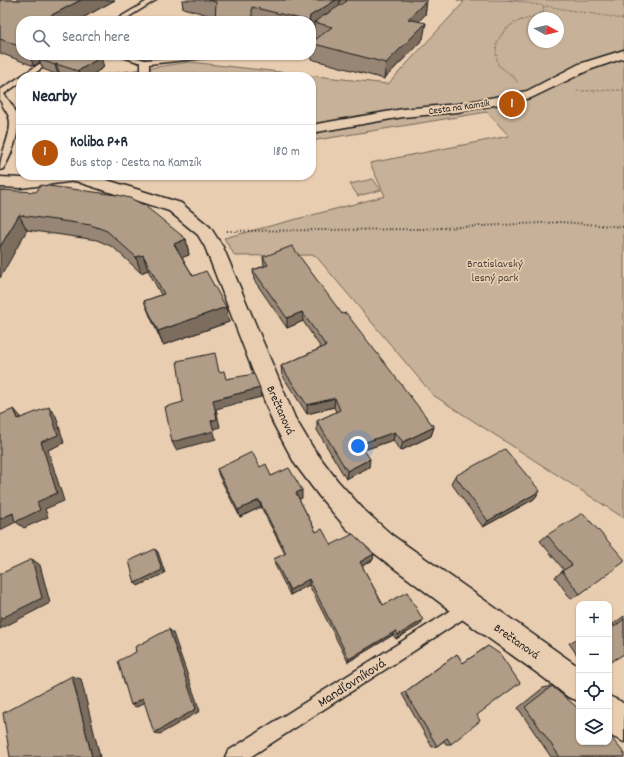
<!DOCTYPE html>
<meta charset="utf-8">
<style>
body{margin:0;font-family:Dekko,sans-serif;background:#f2f2f3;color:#1f2937}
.controls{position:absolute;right:12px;bottom:12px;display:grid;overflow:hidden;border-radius:8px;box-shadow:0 1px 3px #0004}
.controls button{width:36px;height:36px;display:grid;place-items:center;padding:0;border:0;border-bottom:1px solid #e0e1e3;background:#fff;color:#1f2937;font:20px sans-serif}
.compass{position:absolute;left:528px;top:12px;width:36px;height:36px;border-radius:50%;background:#fff;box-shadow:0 1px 3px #0004;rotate:98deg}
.you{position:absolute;left:358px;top:446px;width:14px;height:14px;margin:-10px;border:3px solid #fff;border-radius:50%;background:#1a73e8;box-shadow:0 0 0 6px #1a73e833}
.badge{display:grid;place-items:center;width:26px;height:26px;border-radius:50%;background:#b45309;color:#fff;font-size:13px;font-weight:700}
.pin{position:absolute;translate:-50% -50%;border:2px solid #fff;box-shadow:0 1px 4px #0006}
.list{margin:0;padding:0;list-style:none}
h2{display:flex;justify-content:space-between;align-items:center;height:52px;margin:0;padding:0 16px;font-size:17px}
h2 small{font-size:13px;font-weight:400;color:#747a83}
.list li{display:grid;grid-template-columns:26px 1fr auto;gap:12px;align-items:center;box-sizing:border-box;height:56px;padding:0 16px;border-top:1px solid #e0e1e3}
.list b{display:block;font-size:15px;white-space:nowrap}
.list p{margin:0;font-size:13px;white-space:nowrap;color:#747a83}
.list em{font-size:13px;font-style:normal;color:#747a83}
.icon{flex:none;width:22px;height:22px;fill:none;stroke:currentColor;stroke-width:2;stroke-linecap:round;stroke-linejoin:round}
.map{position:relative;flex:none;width:624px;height:757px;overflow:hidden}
.search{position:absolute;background:#fff;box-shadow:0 1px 3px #0004;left:16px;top:16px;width:300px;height:44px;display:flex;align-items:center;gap:10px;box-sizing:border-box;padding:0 14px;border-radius:16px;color:#747a83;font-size:15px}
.panel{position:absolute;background:#fff;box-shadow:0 1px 3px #0004;left:16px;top:72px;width:300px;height:108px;border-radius:16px}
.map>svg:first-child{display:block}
</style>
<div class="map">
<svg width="624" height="757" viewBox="0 0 624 757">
<rect width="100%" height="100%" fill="#e9cdb0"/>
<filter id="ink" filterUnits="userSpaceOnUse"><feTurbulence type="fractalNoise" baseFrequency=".025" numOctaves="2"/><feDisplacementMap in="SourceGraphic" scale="8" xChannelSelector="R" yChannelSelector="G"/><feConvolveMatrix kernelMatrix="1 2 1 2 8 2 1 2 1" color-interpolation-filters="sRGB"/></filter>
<g filter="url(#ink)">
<!-- green -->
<g fill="#c7b198" stroke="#72665a" fill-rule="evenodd">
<path d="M457 0H624V518L433 395 315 255 235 256 224 238 385 196 370 163 509 136 487 112 311 141V77H88L190 62 388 84 464 2ZM534 18H558V42H534Z"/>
<path d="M373 179 381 190 358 196 350 184Z"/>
</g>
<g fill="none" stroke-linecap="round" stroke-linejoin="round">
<defs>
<g id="lane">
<path d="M149 0H156L122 21H114Z"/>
<path d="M53 55H61L29 77H21V82L4 94C9 101 16 109 18 118 20 132 11 158 3 169L0 170C0 153 10 139 10 123 10 113 2 108 0 99 0 97 0 92 0 90Z"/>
<path d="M117 55H128L145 60 193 55H217L214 57 149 64V77H141V63Z"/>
<path d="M469 599 474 602 477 607 474 612 250 757H225L228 751Z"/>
</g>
<g id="street">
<path d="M624 50V58L589 70 531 98 458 112 403 117 311 133V125L403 109 458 104 527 91 579 64Z"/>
<path d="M45 175H91L181 203 210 227 223 247 295 418 313 448 337 480 364 510 392 535 579 667V701L568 697 544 678 459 617 374 553 346 528 319 496 295 464 273 423 205 247 198 235 169 211 81 183 76 181 21 188 0 187V177L21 178Z"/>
<path d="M609 696 620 701 624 704V742L613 737 609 734Z"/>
</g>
</defs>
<!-- lane casing -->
<use href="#lane" stroke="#1c1c1c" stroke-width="3"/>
<!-- street casing -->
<use href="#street" stroke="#1c1c1c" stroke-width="3"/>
<!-- path-far1 -->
<g stroke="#1c1c1c" stroke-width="1.5" stroke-dasharray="0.5 2" stroke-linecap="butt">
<path d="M509 0 624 19"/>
<path d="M517 82 513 76 498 65C497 60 496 54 496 49 497 37 508 25 519 21 527 19 536 17 543 12L544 6"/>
<path d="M577 91 624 90"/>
</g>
<!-- path -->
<path stroke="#1c1c1c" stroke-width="2" stroke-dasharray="1 2.5" stroke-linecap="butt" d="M227 231 421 229 561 222 624 227"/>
<!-- lane -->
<use href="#lane" fill="#e9cdb0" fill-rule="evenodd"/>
<!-- street -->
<use href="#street" fill="#e9cdb0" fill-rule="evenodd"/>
</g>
<!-- wall -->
<g fill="#978674" stroke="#1c1c1c">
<path d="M0 0H115L77 21H21V55H94L104 67 89 77H68L60 74 58 75 43 69 40 62 34 66 0 53Z"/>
<path d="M182 0H427L425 15 419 21 423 39 384 79 311 59V43L317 39 314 38V29L311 21H215V17L183 8Z"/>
<path d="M0 190 186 239 189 255 182 257 193 276 226 307 229 322 163 345 150 316 144 301 161 295 148 270 141 273 113 247 97 240 27 230Z"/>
<path d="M263 257 342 314 434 427 431 436 400 451 393 440 364 450 369 467 346 479 317 430V421L336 412 334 407 307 414 282 375 281 366 321 348 303 321 287 328 254 280 253 270 264 266Z"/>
<path d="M260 467 302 498 299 499 316 532 331 545 373 560 362 566 383 605 420 625 396 639 393 635 348 662 309 585 290 595 275 565 274 559 285 554 261 507 240 517 219 476 217 469Z"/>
<path d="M455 476 540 491 534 499 483 527 451 483Z"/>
<path d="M547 535 624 559 580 594 571 599 555 577 564 570 540 541Z"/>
<path d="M624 616V654L612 625Z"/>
<path d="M579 638V658L569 643Z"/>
<path d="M488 646 477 715 451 744H446L444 741 437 746 432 747 402 694 457 654 463 663Z"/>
<path d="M552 686 624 757H551L518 708 543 688Z"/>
</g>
<!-- shaded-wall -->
<g fill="#7b6d5e" stroke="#1c1c1c">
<path d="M81 0H115L77 21H40Z"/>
<path d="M336 0H340L339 13 314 22V29L311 31V21H309L310 16Z"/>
<path d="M427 0 425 15 406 34 408 19Z"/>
<path d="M426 23 423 39 384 79 386 63Z"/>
<path d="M29 55H50L39 59 40 62 34 66Z"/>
<path d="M101 57 104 67 89 77H80L78 71Z"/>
<path d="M56 64 60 74 58 75 55 65Z"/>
<path d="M19 215 27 230 0 278V247Z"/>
<path d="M186 239 189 255 178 259 174 244Z"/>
<path d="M143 255 148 270 141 273 136 257Z"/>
<path d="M226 307 229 322 163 345 158 331Z"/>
<path d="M302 312 303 321 287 328V318Z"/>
<path d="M260 388 261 397 216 409 220 427 213 429 216 439 176 450 172 442 213 400Z"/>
<path d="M335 398 334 407 307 414V405Z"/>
<path d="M49 407 56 416 64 443 48 450 64 501 45 509 48 517 24 528 16 522 0 530V519L37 502 41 442Z"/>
<path d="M14 409 22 418 18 419Z"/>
<path d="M434 427 431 436 400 451 403 442Z"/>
<path d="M395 432 393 440 358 452 360 444Z"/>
<path d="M370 459 369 467 346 479 347 471Z"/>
<path d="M302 490V498L297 500 296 493Z"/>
<path d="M540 491 534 499 483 527 488 521Z"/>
<path d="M259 500 261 507 240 517 238 510Z"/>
<path d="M155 549 158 552 165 573 138 586 135 583Z"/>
<path d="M374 554 373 560 358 568 360 562Z"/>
<path d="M32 559 40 565 50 603 0 629V619Z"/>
<path d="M309 579V585L290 595V590Z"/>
<path d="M423 620 420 625 396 639 398 635Z"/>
<path d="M169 629 173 633 200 711 160 734 154 733Z"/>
<path d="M396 631 393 635 348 662 349 659Z"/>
<path d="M72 676 81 679 100 757H92Z"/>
<path d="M143 698 149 700 137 707 131 705Z"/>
</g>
<!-- building -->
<g fill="#b09c87" stroke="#1c1c1c">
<path d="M0 0H81L40 21H21V47L0 39Z"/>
<path d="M208 0H336L310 16 309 21 252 7V21H215L216 2Z"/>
<path d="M346 0H427L408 19 426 23 386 63 311 43 332 27 314 22 347 1Z"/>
<path d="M45 55H94L101 57 78 71 56 64 55 65 39 59Z"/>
<path d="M127 72V77H100V76Z"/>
<path d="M41 185 117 195 130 198 144 205 186 239 174 244 193 276 206 271 226 307 158 331 144 301 164 294 143 255 136 257 107 231 91 225 19 215 0 247V190L36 192Z"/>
<path d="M292 246 342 314 346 313 434 427 403 442 395 432 360 444 370 459 347 471 317 421 340 410 335 398 307 405 281 366 326 346 302 312 287 318 253 270 268 265 263 257Z"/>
<path d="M215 353 219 372 224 371 226 379 254 374 260 388 213 400 217 419 211 421 214 431 172 442 165 407 183 402 177 361Z"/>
<path d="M49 407 58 435 41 442 57 493 37 502 40 510 15 522 13 513 0 519V415L14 409 18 419Z"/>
<path d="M505 449 540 491 488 521 455 476Z"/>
<path d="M252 452 260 467 266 464 271 476 289 468 302 490 296 493 316 532 322 529 331 545 353 534 374 554 360 562 383 605 407 592 423 620 398 635 396 631 349 659 309 579 290 590 274 559 286 553 259 500 238 510 217 469Z"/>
<path d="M583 513 624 559V562L580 594 562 571 572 565 547 535Z"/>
<path d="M155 549 162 570 135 583 129 561Z"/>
<path d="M32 559 42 598 0 619V574Z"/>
<path d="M624 619V654L609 663V622L610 621 614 627Z"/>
<path d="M169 629 196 709 154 733 143 698 131 705 118 661 136 652 135 647Z"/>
<path d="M488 646 500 654 520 683 477 715 480 721 451 744 447 738 437 746 405 692 457 654 463 663Z"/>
<path d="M72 676 92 757H10L3 713Z"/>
<path d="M552 686 579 709V742H609V735L624 753V757H560L525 707Z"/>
</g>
</g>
<g text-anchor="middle" stroke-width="3.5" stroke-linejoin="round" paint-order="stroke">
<!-- far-street labels -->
<g font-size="10" fill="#1c1c1c" stroke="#e9cdb0">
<text transform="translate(459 106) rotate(-8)" y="4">Cesta na Kamzík</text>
</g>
<!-- park labels -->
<g font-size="12" fill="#47413b" stroke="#e9cdb0">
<text x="495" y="267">Bratislavský<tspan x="495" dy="14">lesný park</tspan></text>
</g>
<!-- street labels -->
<g font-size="12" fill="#1c1c1c" stroke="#e9cdb0">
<text transform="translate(281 410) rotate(66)" y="4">Brečtanová</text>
<text transform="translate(517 641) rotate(35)" y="4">Brečtanová</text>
</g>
<!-- near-street labels -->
<g font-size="14" fill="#1c1c1c" stroke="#e9cdb0">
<text transform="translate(351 682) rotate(-33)" y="5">Mandľovníková</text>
</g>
</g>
</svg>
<div class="controls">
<button>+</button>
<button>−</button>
<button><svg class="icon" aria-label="locate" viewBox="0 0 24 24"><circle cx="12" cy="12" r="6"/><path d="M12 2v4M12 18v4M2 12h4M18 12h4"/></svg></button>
<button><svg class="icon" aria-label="layers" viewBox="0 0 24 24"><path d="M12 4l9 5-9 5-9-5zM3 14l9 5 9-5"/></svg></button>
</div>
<svg class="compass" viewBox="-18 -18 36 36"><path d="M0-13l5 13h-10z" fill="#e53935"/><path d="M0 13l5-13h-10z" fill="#747a83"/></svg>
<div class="you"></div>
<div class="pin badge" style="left:512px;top:104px">1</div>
<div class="search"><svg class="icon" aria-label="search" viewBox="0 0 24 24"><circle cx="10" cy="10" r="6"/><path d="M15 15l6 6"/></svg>Search here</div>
<section class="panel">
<h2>Nearby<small></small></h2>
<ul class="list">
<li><span class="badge">1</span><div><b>Koliba P+R</b><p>Bus stop · Cesta na Kamzík</p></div><em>180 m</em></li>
</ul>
</section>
</div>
